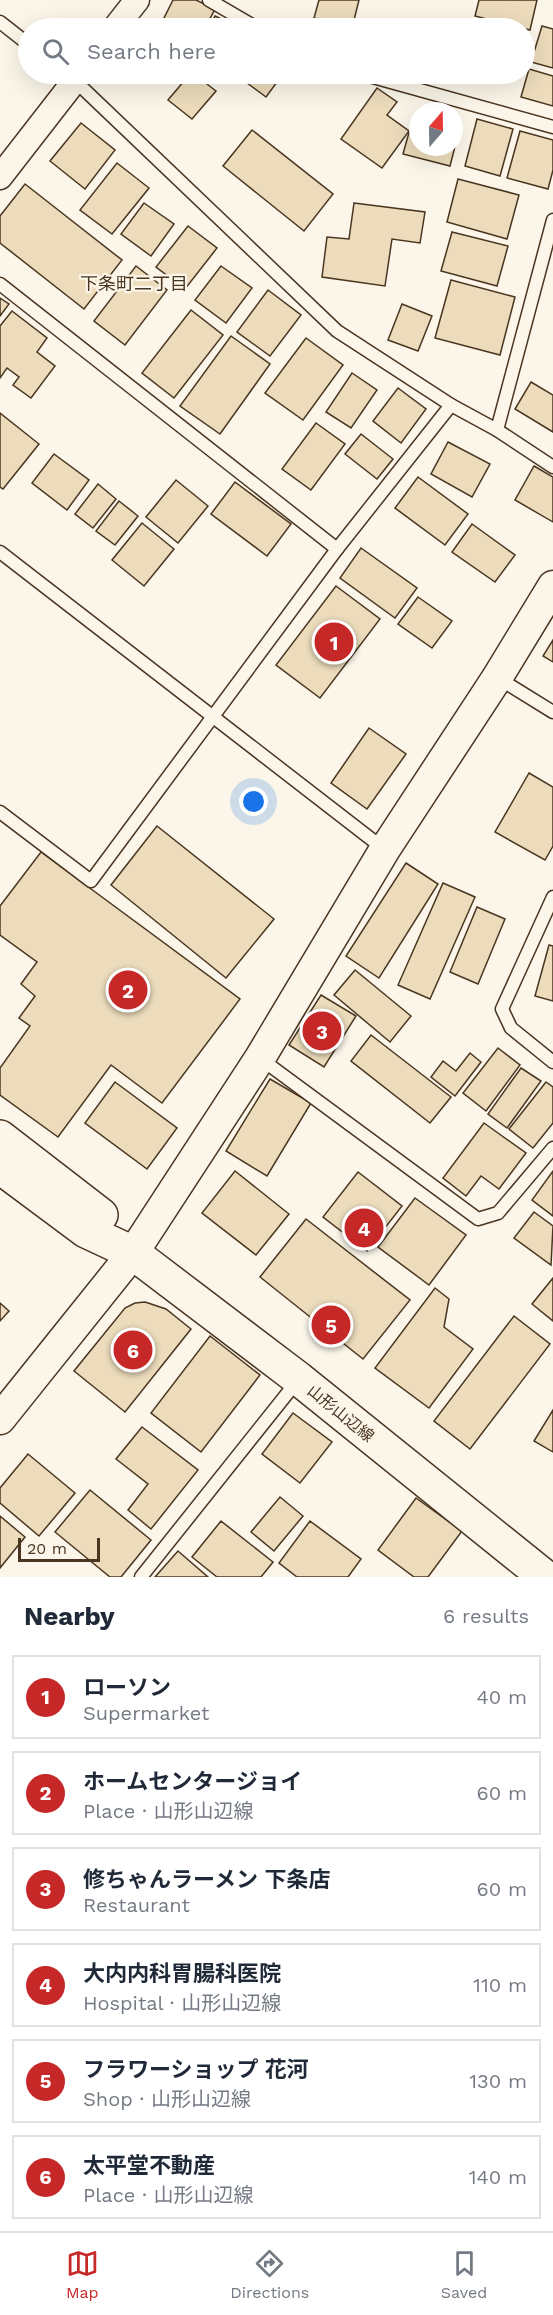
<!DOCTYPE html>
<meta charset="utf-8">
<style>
body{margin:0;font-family:"Work Sans","Noto Sans JP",sans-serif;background:#f2f2f3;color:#1f2937}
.compass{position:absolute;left:409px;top:102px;width:54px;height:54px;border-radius:50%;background:#fff;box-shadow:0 6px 24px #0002;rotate:20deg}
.scale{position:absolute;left:18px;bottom:15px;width:82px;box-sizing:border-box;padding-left:6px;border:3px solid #4a3520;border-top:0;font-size:16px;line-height:21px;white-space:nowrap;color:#4a3520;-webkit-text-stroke:4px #fbf6e9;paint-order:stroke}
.you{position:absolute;left:254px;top:802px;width:21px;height:21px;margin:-15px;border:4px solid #fff;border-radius:50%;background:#1a73e8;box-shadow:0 0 0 9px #1a73e833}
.badge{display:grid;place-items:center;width:39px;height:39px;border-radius:50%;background:#c62828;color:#fff;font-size:20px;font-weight:700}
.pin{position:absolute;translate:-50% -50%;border:3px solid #fff;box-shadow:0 2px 6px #0006}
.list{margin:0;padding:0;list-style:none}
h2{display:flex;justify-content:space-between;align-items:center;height:78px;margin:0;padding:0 24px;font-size:26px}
h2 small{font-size:20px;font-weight:400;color:#747a83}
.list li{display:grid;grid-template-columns:39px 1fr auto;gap:18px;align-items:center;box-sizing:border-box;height:84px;margin:0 12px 12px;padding:0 12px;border:2px solid #e0e1e3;border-radius:0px}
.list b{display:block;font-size:22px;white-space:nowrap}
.list p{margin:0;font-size:20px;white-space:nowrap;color:#747a83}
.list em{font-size:20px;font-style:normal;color:#747a83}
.icon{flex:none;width:33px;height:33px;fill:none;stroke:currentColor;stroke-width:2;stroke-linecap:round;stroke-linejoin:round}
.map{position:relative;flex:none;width:553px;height:1577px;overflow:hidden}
.search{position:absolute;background:#fff;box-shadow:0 6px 24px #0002;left:18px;right:18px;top:18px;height:66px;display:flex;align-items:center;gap:15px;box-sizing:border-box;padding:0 21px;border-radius:33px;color:#747a83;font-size:22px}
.sheet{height:654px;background:#fff}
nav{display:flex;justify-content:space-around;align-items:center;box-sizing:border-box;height:84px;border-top:2px solid #e0e1e3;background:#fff;font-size:16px;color:#747a83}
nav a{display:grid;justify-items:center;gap:3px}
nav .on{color:#c62828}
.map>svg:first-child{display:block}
</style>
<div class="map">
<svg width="553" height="1577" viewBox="0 0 553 1577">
<rect width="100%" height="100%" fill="#fbf6e9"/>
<!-- building -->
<g fill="#ecdcbc" stroke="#4a3520" stroke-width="1.5">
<path d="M173 0H196L215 9 205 28H159Z"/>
<path d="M319 0H359L352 28 314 18Z"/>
<path d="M479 0H537L530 30 475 16Z"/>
<path d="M215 16 240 28H209Z"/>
<path d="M542 26 553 29V68L531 62Z"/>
<path d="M529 69 553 76V106L521 97Z"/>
<path d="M190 74H194L216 91 192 119 168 100Z"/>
<path d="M235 74H283L266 97Z"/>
<path d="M377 88 397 102 387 115 409 131 382 168 341 139Z"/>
<path d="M413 118 418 120V147H454V129L459 131 450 166 403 154Z"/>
<path d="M477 119 513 129 500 176 465 166Z"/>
<path d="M81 123 115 150 85 189 50 161Z"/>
<path d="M252 130 333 194 304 231 223 166Z"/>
<path d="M520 131 553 140V170L548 189 507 178Z"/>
<path d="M117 163 149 188 112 234 80 210Z"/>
<path d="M458 179 519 195 507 239 447 222Z"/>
<path d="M25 184 122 260 84 309 0 243V216Z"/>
<path d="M144 203 174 224 151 256 121 234Z"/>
<path d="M354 203 425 212 420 243 392 239 385 286 322 277 327 237 349 239Z"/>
<path d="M188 226 217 248 185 289 156 267Z"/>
<path d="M452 232 508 246 497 286 441 271Z"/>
<path d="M136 266 167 290 125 345 94 321Z"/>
<path d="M221 266 252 288 226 323 195 300Z"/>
<path d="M451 280 515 297 500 355 435 338Z"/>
<path d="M268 290 301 315 270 356 237 332Z"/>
<path d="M0 298 9 304 0 316Z"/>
<path d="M402 304 432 316 418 351 388 340Z"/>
<path d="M191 310 223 335 174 398 142 373Z"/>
<path d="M12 311 47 338 37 352 55 366 31 398 13 385 19 377 7 368 0 378V326Z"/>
<path d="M231 336 270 364 220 434 180 406Z"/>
<path d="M306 338 343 365 303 420 265 393Z"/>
<path d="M352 373 377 390 351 428 326 412Z"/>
<path d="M531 382 553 395V432L515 409Z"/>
<path d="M398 388 426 409 401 443 373 421Z"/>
<path d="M0 413 39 444 3 489 0 487Z"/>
<path d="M316 423 345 444 311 490 282 469Z"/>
<path d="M361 434 393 459 377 479 345 454Z"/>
<path d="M448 442 490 464 472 497 431 474Z"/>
<path d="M54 454 89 480 67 510 32 483Z"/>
<path d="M534 466 553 477V522L515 500Z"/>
<path d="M418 477 468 514 445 545 395 508Z"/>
<path d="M176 480 208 506 178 543 146 517Z"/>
<path d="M235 482 291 524 267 556 211 514Z"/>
<path d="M98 484 116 499 93 528 75 514Z"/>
<path d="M119 501 138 516 115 545 96 531Z"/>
<path d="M142 523 174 549 144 586 112 560Z"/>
<path d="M472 524 515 555 495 582 452 552Z"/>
<path d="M361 548 417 588 395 618 340 578Z"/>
<path d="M336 586 380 619 320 698 276 665Z"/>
<path d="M418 597 452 621 432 648 398 624Z"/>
<path d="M553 640V662L543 656Z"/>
<path d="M369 728 406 754 367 809 331 783Z"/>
<path d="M529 773 553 787V846L545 860 495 832Z"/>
<path d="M157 826 274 919 226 978 111 885Z"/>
<path d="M41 852 240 999 162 1103 111 1065 58 1137 0 1095V1068L30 1026 19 1018 35 996 21 984 37 962 0 935V906Z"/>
<path d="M406 863 438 884 379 978 346 956Z"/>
<path d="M443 883 475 897 430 999 398 985Z"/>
<path d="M477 907 505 919 478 984 450 972Z"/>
<path d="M549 945 553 946V1001L535 996Z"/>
<path d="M355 970 411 1016 390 1042 334 995Z"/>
<path d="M321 995 356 1016 324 1067 289 1045Z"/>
<path d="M371 1035 451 1097 430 1123 351 1061Z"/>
<path d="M498 1048 520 1065 486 1111 463 1093Z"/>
<path d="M470 1053 481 1062 455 1096 431 1077 443 1061 456 1071Z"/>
<path d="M521 1068 541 1081 507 1128 488 1114Z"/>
<path d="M270 1079 311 1103 267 1176 226 1151Z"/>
<path d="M115 1082 177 1128 147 1169 85 1123Z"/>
<path d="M546 1082 553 1087V1123L533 1148 509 1129Z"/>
<path d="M484 1123 526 1153 499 1189 481 1176 466 1196 443 1178Z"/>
<path d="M235 1171 289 1214 256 1255 202 1213Z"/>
<path d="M553 1171V1216L532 1200Z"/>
<path d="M358 1172 402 1206 367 1251 323 1217Z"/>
<path d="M415 1198 466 1235 429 1285 378 1247Z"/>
<path d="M534 1212 553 1226 551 1265 514 1238Z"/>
<path d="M306 1219 410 1300 363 1359 260 1277Z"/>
<path d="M553 1278V1321L532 1304Z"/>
<path d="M435 1288 449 1299 444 1327 473 1349 429 1408 375 1368Z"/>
<path d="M145 1302 166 1309 191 1329 125 1412 74 1371 125 1308 135 1303Z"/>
<path d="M0 1303 9 1311 0 1321Z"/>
<path d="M514 1316 550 1344 470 1449 434 1421Z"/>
<path d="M210 1336 260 1375 201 1452 151 1413Z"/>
<path d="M553 1410V1452L534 1441Z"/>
<path d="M293 1413 332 1442 300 1483 262 1454Z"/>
<path d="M142 1427 198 1470 151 1529 128 1510 148 1484 116 1459Z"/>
<path d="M28 1454 75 1493 39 1536 0 1503V1488Z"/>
<path d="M90 1490 151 1540 121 1577H110L55 1532Z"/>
<path d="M280 1497 303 1516 274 1551 251 1532Z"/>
<path d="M416 1498 462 1531 428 1577H414L378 1550Z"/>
<path d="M0 1516 25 1537 0 1568Z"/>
<path d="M221 1521 273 1562 261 1577H217L192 1557Z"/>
<path d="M310 1521 361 1559 348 1577H297L279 1563Z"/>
<path d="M178 1551 208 1577H155Z"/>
</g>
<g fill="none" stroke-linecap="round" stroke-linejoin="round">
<defs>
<g id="service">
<path d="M209 0 257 28"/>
<path d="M0 22 28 44"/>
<path d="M362 74 553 127"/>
<path d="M71 77 337 331 451 405 497 430 553 467"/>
<path d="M0 284 337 549"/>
<path d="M497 430 553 220"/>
<path d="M0 552 384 849"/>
<path d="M498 678 553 712"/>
<path d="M0 812 91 881 337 549 451 405"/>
<path d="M553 897 502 1009 511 1028 553 1062"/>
<path d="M261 1059 478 1219 498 1213 553 1148"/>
<path d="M141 1577 298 1380"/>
</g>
<g id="minor">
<path d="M115 28 137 0"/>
<path d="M0 177 80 74"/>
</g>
<path id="tertiary" d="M0 1419 133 1253 260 1058 385 849 497 678 553 586"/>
<g id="primary">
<path d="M0 1137 101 1215"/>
<path d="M0 1167 86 1231 133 1253 299 1379 545 1577"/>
</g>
</defs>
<!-- service casing -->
<use href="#service" stroke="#4a3520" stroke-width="15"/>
<!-- minor casing -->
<use href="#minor" stroke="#4a3520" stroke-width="27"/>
<!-- tertiary casing -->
<use href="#tertiary" stroke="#4a3520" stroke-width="33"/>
<!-- primary casing -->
<use href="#primary" stroke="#4a3520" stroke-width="36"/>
<!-- service -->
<use href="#service" stroke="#fbf6e9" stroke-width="12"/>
<!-- minor -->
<use href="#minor" stroke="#fbf6e9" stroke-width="24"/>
<!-- tertiary -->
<use href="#tertiary" stroke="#fbf6e9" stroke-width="30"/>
<!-- primary -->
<use href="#primary" stroke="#fbf6e9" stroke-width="33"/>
</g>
<g text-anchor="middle" stroke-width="4.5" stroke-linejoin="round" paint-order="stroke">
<!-- street labels -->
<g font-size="16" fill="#4a3520" stroke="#fbf6e9">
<text transform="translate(341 1413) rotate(39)" y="6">山形山辺線</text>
</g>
<!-- neighbourhood labels -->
<g font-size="18" fill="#4a3520" stroke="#fbf6e9">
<text x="134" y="290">下条町二丁目</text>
</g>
</g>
</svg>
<svg class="compass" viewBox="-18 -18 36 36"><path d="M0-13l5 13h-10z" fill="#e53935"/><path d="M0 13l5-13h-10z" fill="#747a83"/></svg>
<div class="scale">20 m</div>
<div class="you"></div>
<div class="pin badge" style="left:334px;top:642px">1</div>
<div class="pin badge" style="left:128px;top:990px">2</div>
<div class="pin badge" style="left:322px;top:1031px">3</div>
<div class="pin badge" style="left:364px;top:1228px">4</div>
<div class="pin badge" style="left:331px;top:1325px">5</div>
<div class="pin badge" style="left:133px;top:1350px">6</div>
<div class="search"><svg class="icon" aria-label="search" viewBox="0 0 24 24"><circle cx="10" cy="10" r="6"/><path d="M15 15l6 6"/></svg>Search here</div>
</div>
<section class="sheet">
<h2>Nearby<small>6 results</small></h2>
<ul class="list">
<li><span class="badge">1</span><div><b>ローソン</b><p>Supermarket</p></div><em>40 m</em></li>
<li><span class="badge">2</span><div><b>ホームセンタージョイ</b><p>Place · 山形山辺線</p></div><em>60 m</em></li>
<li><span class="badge">3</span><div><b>修ちゃんラーメン 下条店</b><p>Restaurant</p></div><em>60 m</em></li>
<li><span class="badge">4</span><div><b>大内内科胃腸科医院</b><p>Hospital · 山形山辺線</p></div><em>110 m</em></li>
<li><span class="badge">5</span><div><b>フラワーショップ 花河</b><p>Shop · 山形山辺線</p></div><em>130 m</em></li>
<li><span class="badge">6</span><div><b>太平堂不動産</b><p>Place · 山形山辺線</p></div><em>140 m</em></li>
</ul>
</section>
<nav>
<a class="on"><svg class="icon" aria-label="map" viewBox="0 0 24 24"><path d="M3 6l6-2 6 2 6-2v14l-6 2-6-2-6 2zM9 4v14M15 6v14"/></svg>Map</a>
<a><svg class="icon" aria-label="directions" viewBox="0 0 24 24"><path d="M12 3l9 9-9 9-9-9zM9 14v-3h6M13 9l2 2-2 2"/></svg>Directions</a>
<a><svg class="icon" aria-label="saved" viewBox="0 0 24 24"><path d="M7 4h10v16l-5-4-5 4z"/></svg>Saved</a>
</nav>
